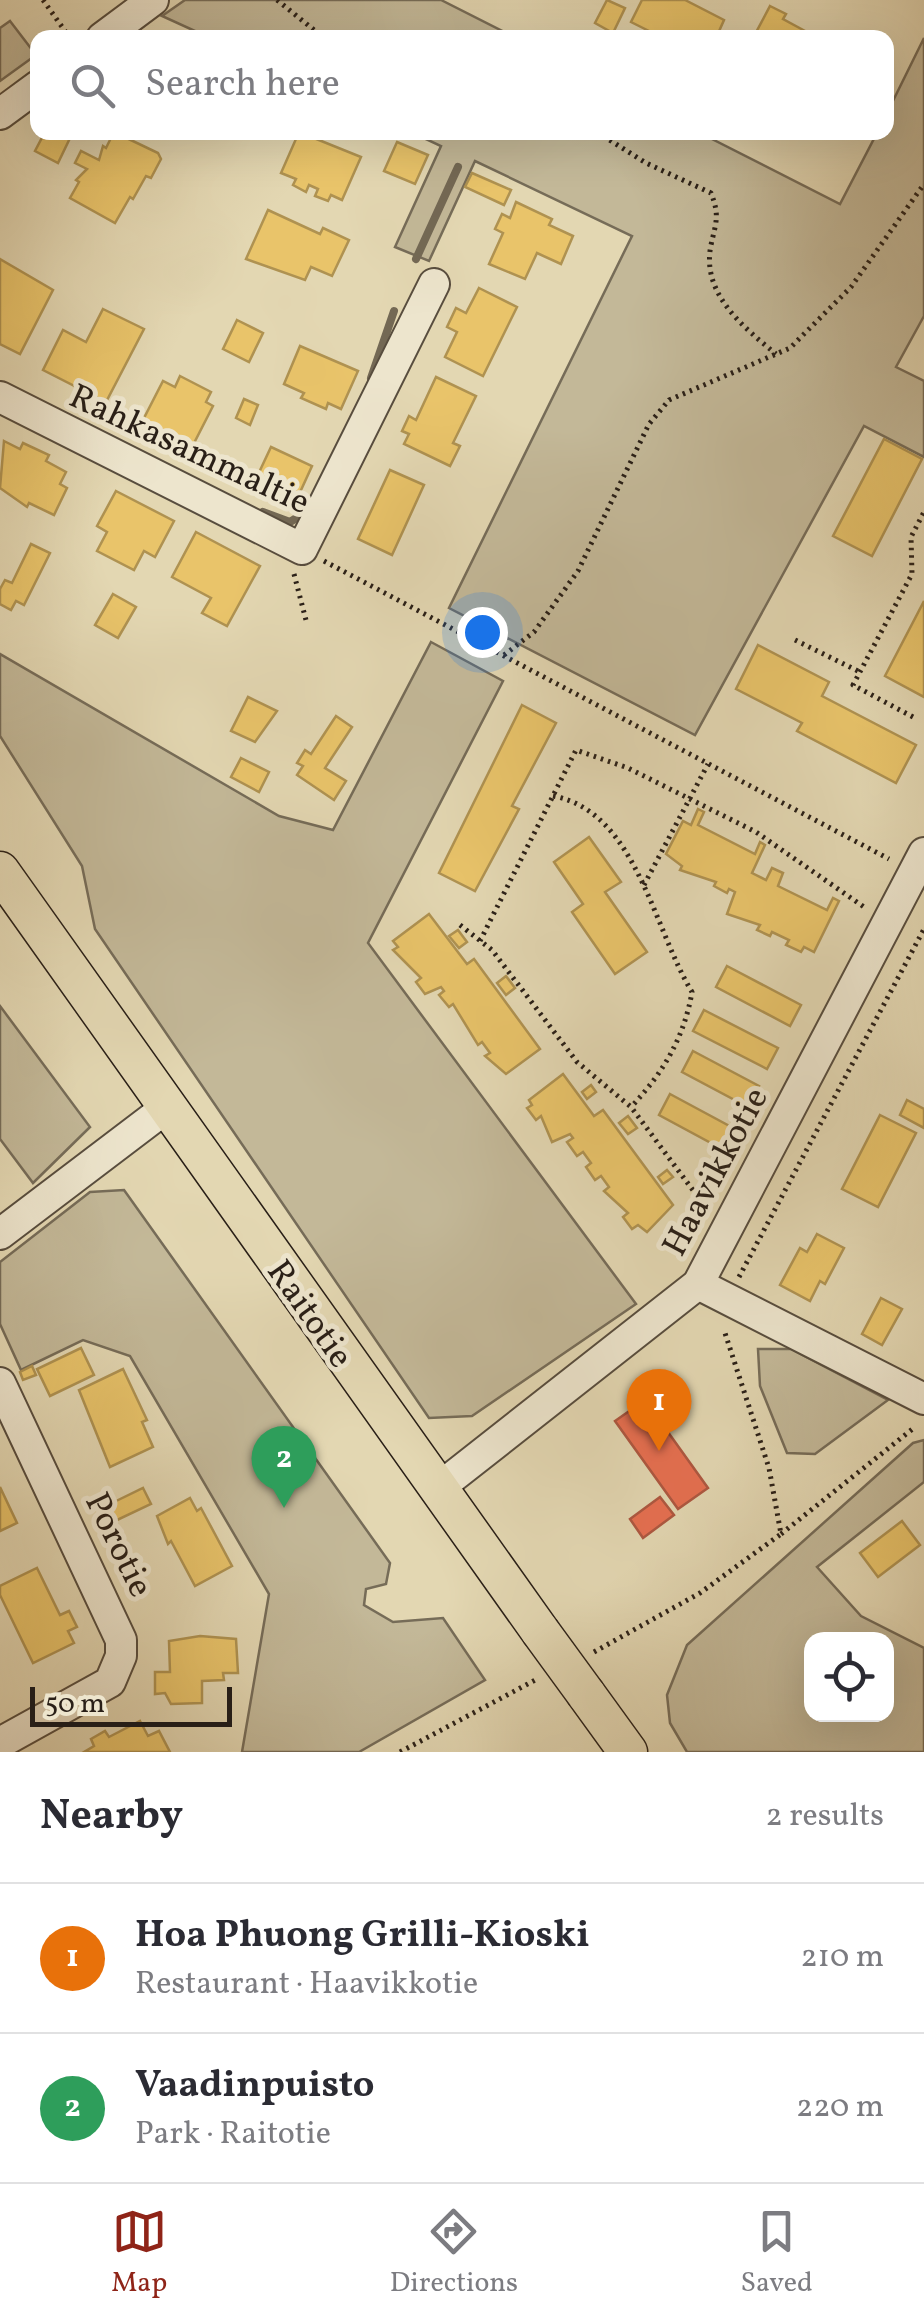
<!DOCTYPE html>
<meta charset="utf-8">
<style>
body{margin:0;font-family:Vollkorn,serif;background:#f2f2f3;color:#2b2b33}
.controls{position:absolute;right:30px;bottom:30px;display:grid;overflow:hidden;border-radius:20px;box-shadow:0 10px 40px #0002}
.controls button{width:90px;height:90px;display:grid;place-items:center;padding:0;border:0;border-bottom:2px solid #e1e1e2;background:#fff;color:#2b2b33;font:50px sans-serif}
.scale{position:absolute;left:30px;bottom:25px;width:202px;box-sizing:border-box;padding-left:10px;border:5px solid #291f17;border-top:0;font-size:28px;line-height:35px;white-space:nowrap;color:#291f17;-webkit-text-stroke:8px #ede5cd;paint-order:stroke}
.you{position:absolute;left:482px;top:632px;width:35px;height:35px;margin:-25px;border:8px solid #fff;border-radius:50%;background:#1a73e8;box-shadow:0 0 0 15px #1a73e833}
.badge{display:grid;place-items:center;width:65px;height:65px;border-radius:50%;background:#8f2418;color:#fff;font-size:32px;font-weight:700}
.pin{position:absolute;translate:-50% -82px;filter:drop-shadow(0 2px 5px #0008)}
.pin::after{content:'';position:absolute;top:52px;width:35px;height:30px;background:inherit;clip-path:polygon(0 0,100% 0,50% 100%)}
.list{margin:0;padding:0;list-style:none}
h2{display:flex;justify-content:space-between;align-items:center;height:130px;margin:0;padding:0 40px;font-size:42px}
h2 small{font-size:32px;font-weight:400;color:#7c7c81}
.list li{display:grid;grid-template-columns:65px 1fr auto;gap:30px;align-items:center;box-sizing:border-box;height:150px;padding:0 40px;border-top:2px solid #e1e1e2}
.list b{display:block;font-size:38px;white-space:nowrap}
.list p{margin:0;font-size:32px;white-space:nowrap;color:#7c7c81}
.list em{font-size:32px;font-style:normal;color:#7c7c81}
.icon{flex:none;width:55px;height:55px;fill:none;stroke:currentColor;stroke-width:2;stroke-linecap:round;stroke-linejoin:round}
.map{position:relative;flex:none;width:924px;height:1752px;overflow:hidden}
.search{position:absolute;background:#fff;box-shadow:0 10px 40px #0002;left:30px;right:30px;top:30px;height:110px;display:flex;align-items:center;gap:25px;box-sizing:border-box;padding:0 35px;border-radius:20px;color:#7c7c81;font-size:38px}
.sheet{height:430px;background:#fff}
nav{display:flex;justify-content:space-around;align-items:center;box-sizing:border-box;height:140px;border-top:2px solid #e1e1e2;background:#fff;font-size:28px;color:#7c7c81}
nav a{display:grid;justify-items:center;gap:5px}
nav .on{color:#8f2418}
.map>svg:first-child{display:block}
</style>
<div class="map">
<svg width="924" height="1752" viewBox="0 0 924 1752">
<rect width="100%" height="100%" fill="#e3d7b2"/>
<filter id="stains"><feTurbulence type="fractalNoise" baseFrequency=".002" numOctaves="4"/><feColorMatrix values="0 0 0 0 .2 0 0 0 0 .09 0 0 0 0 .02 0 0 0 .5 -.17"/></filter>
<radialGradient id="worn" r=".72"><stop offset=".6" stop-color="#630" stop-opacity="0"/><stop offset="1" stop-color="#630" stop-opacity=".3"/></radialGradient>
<!-- green -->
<g fill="#c3b898" stroke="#766c58" stroke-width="2.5" fill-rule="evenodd">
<path d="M185 0H441L514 37H208L162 16Z"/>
<path d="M10 21 36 55 0 81V28Z"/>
<path d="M924 38V316L896 367 924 381V457L864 426 695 735 449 608 632 236 475 161 429 261 395 247 441 146 413 133H700L840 204 877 133 886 132 887 113Z"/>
<path d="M431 642 503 681 368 943 636 1304 472 1416 429 1418 95 929 82 866 0 736V654L279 816 333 830Z"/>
<path d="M0 1006 90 1127 33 1183 0 1139Z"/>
<path d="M124 1190 390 1563 386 1584 366 1589 364 1605 393 1622 443 1618 485 1680 359 1752H242L269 1594 130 1356 83 1340 21 1370 0 1324V1262L90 1192Z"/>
<path d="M758 1349H791L888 1400 815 1454 787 1453 760 1386Z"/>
<path d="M924 1440V1482L817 1567 861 1616 924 1648V1752H687L670 1723 667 1695 687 1645 913 1443ZM812 1640H886V1714H812Z"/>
</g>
<!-- homes -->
<g fill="#e9c46a" stroke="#af9251" stroke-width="2.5">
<path d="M607 0 625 8 613 33 595 23Z"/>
<path d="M642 0H685L724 20 716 38H653L655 34 631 22Z"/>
<path d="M770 6 786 14 783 19 818 38H753Z"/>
<path d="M45 132 70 138 58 163 35 151Z"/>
<path d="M114 132 158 153 161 159 151 178 146 176 133 199 130 197 115 223 70 198 79 182 76 180 87 169 75 163 81 151 99 160 103 146 106 148Z"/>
<path d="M299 132 361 157 342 200 331 195 328 201 315 196 318 189 309 185 306 192 293 185 296 179 281 173Z"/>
<path d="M397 142 428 155 415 184 384 171Z"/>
<path d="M472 173 511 190 504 205 465 187Z"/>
<path d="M516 202 552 219 549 225 573 236 561 264 537 253 525 279 489 264 503 233 495 229 502 214 510 218Z"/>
<path d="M268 210 320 234 323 228 349 240 332 276 311 267 305 280 246 259Z"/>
<path d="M0 259 53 290 20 354 0 344Z"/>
<path d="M479 288 517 307 483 376 445 357 457 332 447 327 456 308 466 313Z"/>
<path d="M103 309 144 329 106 402 43 370 63 330 86 342Z"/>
<path d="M237 320 263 333 249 362 223 349Z"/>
<path d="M300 346 358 371 341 409 328 403 326 409 301 398 304 393 284 384Z"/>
<path d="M180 376 211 392 206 402 213 406 193 445 143 420 163 381 175 387Z"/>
<path d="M436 377 476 396 453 443 460 446 450 466 404 444 409 434 402 431 409 416 416 420Z"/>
<path d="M244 399 258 405 250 425 236 418Z"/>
<path d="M884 439 922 459 872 556 833 536Z"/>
<path d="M4 441 20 449 23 443 49 455 46 461 66 472 60 484 67 488 54 515 29 503 27 507 0 488Z"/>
<path d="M271 447 312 466 296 501 255 481Z"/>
<path d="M390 470 424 485 392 555 358 539Z"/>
<path d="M116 491 174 521 155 557 144 551 134 570 97 551 107 532 97 526Z"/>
<path d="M196 532 260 566 227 626 202 613 211 598 172 577Z"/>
<path d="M31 544 50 553 24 605 16 601 11 610 0 604V589L5 580 12 583Z"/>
<path d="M113 594 136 607 118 638 95 625Z"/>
<path d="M924 601V697L885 676Z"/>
<path d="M758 645 829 682 822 696 916 745 896 783 797 731 802 723 736 689Z"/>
<path d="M248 697 277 711 255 742 231 731Z"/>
<path d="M522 705 556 723 512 806 519 809 475 891 439 873Z"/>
<path d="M336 716 352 727 325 768 346 781 334 800 297 775 303 766 297 763 305 750 311 754Z"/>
<path d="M241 758 269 772 259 792 231 777Z"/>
<path d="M698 809 704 812 698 825 755 854 760 842 765 845 752 873 766 880 772 868 783 873 778 886 827 910 833 898 839 901 814 952 804 947 801 952 786 945 789 940 772 932 770 936 757 930 760 925 727 914 735 892 729 889 727 893 714 886 716 882 680 870 682 866 666 854 683 821 691 825Z"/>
<path d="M589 837 621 882 605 892 647 952 615 974 572 912 583 904 554 862Z"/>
<path d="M429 914 467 964 474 959 540 1049 506 1074 485 1056 490 1053 482 1042 478 1045 453 1004 449 1007 439 995 444 991 441 987 425 994 416 982 421 978 393 950 398 947 393 941Z"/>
<path d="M458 930 467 942 459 948 449 936Z"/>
<path d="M727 966 801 1005 790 1026 716 987Z"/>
<path d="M506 976 515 988 506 995 497 983Z"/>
<path d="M704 1010 778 1048 767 1069 693 1031Z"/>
<path d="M693 1051 759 1086 748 1107 682 1072Z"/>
<path d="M563 1074 594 1116 603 1110 673 1205 647 1232 638 1225 632 1229 623 1217 628 1213 604 1191 609 1187 601 1176 595 1180 586 1167 591 1163 583 1152 577 1156 567 1142 573 1138 570 1134 552 1142 541 1116 536 1120 527 1108 532 1105 529 1100Z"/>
<path d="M591 1085 596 1092 587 1099 582 1092Z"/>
<path d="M670 1094 735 1129 724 1150 659 1115Z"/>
<path d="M907 1100 924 1109V1128L900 1115Z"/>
<path d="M880 1115 916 1133 878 1207 842 1189Z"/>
<path d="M628 1116 637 1128 628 1134 619 1123Z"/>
<path d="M667 1170 673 1177 663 1184 658 1177Z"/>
<path d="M817 1234 844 1248 825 1284 820 1281 810 1301 780 1285 800 1248 807 1252Z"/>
<path d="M881 1298 902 1309 882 1345 862 1334Z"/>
<path d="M81 1348 94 1375 50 1396 37 1369Z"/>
<path d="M32 1366 36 1375 23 1380 20 1372Z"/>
<path d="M123 1369 147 1420 142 1422 153 1447 110 1467 79 1390Z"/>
<path d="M0 1487 17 1523 0 1531Z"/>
<path d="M143 1488 151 1504 115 1521 108 1505Z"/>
<path d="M190 1498 197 1511 201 1508 232 1566 195 1586 171 1541 168 1544 157 1516Z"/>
<path d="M902 1521 920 1545 878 1577 860 1553Z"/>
<path d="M37 1568 60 1615 69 1611 77 1627 68 1631 74 1643 33 1663 0 1595V1586Z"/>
<path d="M200 1636 236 1639 238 1673H223L224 1680 202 1681V1703L171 1704 165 1693 155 1694V1672H170L169 1641Z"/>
<path d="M140 1721 148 1736 159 1731 170 1752H84L94 1746 91 1739 105 1731 109 1737Z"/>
</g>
<!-- shops -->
<g fill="#e76f51" stroke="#ae5740" stroke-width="2.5">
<path d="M645 1400 708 1488 678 1509 615 1421Z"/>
<path d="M660 1497 674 1515 643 1538 630 1519Z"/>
</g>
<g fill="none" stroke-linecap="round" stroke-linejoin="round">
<!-- stream -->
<g stroke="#736854" stroke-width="8">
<path d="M416 259 458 167"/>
<path d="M371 378 394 311"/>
<path d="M263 512 290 522 306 512"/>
</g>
<defs>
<g id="minor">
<path d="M102 38 153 0"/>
<path d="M0 114 38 86"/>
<path d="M0 397 302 549 434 284"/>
<path d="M0 1234 166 1108"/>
<path d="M698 1284 924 1399"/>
<path d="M0 1383 121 1640V1656L110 1682 0 1743"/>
<path d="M436 1490 698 1284 924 853"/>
</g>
<g id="major">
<path d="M0 871 540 1631"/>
<path d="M586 1694 628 1752"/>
</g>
</defs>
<!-- minor casing -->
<use href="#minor" stroke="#584d3e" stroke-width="34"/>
<!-- major casing -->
<use href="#major" stroke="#291f17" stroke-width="41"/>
<!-- path -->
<g stroke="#291f17" stroke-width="5" stroke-dasharray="2.5 5" stroke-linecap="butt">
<path d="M43 0 70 38"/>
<path d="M277 0 324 38"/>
<path d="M597 132 646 163 711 193C720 216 716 222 711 245 701 293 742 326 776 354"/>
<path d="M324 561 889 859"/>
<path d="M294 574 307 624"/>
<path d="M795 640 860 672"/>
<path d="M504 655 534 632 578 571 649 424 669 400 790 348 851 287 924 184"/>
<path d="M913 717 853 685 912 574 911 537 924 512"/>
<path d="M553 796C636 811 653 928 692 992 684 1038 663 1073 631 1107"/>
<path d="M644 885 708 764"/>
<path d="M460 925 492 950 577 1062 631 1107 707 1209"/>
<path d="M480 941 576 750 628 768 756 832 864 907"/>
<path d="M739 1277 924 929"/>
<path d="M781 1534 915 1427"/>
<path d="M594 1652 700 1593 781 1534 769 1468 724 1330"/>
<path d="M400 1752 539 1678"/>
</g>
<!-- minor -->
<use href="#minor" stroke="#ede5cd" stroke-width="30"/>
<!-- major -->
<use href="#major" stroke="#e3d7b2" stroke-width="38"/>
<defs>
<path id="major-bridge" d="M540 1631 586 1694"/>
</defs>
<!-- major-bridge casing -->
<use href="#major-bridge" stroke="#291f17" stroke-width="41" stroke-linecap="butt"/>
<!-- major-bridge -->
<use href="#major-bridge" stroke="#e3d7b2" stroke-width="38"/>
</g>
<g text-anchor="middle" stroke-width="10" stroke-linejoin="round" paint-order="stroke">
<!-- street labels -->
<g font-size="35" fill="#291f17" stroke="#ede5cd">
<text transform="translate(190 448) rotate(25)" y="12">Rahkasammaltie</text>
<text transform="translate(714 1171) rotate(-62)" y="12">Haavikkotie</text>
<text transform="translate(311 1313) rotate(55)" y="12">Raitotie</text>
<text transform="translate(120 1544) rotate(64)" y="12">Porotie</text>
</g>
</g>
<rect width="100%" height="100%" filter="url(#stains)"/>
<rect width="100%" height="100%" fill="url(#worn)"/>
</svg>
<div class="controls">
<button><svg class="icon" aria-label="locate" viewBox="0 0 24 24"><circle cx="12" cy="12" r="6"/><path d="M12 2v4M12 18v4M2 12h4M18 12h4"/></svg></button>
</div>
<div class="scale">50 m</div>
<div class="you"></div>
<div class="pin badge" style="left:659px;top:1451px;background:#e8710a">1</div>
<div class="pin badge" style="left:284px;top:1508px;background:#2e9e5b">2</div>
<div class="search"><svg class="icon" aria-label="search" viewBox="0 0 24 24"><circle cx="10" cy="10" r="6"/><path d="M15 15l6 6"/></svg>Search here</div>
</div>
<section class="sheet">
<h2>Nearby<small>2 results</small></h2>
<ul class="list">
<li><span class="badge" style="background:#e8710a">1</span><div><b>Hoa Phuong Grilli-Kioski</b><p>Restaurant · Haavikkotie</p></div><em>210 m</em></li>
<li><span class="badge" style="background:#2e9e5b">2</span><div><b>Vaadinpuisto</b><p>Park · Raitotie</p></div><em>220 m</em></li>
</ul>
</section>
<nav>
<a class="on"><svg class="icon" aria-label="map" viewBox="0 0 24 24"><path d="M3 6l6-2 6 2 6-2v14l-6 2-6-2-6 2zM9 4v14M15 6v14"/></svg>Map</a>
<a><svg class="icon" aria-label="directions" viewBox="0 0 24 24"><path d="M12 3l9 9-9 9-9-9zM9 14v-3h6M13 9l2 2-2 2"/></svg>Directions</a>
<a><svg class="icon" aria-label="saved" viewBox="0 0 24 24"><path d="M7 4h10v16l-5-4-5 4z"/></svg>Saved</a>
</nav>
